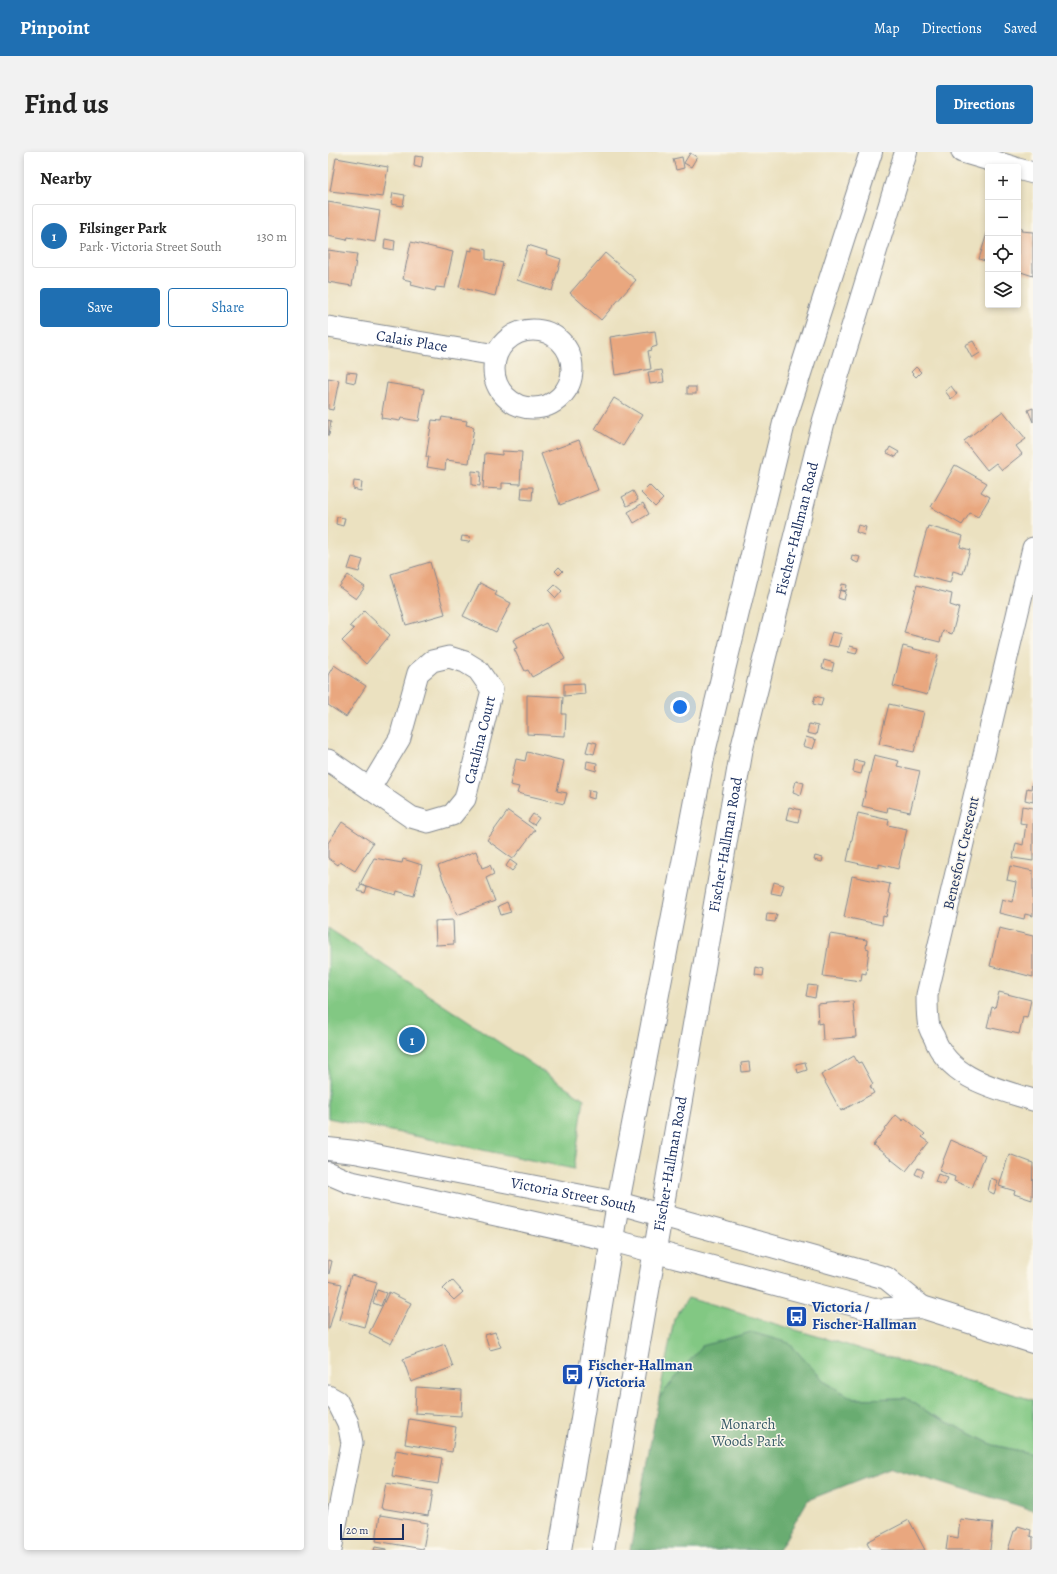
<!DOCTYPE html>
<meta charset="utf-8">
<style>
body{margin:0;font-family:Alegreya,serif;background:#f2f2f2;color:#222}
.controls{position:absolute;right:12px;top:12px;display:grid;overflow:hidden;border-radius:4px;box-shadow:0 2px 6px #0003}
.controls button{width:36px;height:36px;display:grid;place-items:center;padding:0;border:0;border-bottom:1px solid #e0e0e0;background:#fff;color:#222;font:20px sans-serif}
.scale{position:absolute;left:12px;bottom:10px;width:64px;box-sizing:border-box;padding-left:4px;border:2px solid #1b2f5e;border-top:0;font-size:11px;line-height:14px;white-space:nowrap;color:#1b2f5e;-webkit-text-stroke:3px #fbf7ec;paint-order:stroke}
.you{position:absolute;left:352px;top:555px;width:14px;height:14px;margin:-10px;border:3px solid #fff;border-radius:50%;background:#1a73e8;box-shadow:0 0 0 6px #1a73e833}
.badge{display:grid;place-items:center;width:26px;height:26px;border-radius:50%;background:#1f6fb2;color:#fff;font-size:13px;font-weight:700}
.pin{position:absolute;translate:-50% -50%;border:2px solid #fff;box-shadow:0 1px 4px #0006}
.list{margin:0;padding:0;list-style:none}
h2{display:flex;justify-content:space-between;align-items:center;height:52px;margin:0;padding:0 16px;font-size:17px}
h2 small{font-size:13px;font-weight:400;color:#767676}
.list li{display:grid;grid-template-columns:26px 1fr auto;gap:12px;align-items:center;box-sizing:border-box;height:64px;margin:0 8px 8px;padding:0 8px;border:1px solid #e0e0e0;border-radius:4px}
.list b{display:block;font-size:15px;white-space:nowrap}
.list p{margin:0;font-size:13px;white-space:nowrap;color:#767676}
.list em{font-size:13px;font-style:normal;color:#767676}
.actions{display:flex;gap:8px;padding:12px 16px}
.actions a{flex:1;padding:9px 0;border:1px solid #1f6fb2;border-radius:4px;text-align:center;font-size:14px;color:#1f6fb2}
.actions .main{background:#1f6fb2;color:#fff}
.icon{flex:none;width:22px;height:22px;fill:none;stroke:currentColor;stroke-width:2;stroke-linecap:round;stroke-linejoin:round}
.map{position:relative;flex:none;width:705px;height:1398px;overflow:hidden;border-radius:4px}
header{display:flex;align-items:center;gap:24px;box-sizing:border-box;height:56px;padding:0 20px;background:#1f6fb2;color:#fff}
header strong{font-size:19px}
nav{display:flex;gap:22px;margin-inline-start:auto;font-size:14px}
.intro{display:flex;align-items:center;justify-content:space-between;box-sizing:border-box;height:96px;padding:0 24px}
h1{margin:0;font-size:28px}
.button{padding:10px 18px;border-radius:4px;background:#1f6fb2;color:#fff;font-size:14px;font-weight:700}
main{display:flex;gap:24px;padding:0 24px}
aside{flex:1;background:#fff;border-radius:4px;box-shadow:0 2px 6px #0003}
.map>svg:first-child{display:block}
</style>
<header>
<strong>Pinpoint</strong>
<nav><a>Map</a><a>Directions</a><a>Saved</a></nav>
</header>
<div class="intro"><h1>Find us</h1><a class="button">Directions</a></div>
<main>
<aside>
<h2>Nearby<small></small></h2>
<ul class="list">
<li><span class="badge">1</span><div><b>Filsinger Park</b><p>Park · Victoria Street South</p></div><em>130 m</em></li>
</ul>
<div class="actions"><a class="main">Save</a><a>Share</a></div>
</aside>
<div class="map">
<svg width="705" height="1398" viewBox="0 0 705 1398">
<rect width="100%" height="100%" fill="#fbf7ec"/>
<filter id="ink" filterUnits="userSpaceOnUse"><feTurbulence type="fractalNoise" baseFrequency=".025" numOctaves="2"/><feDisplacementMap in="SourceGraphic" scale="8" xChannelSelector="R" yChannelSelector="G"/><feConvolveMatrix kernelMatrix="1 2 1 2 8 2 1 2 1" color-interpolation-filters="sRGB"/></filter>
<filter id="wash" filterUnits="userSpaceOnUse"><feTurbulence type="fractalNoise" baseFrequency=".012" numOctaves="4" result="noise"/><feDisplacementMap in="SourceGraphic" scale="16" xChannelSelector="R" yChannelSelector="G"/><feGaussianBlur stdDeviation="0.9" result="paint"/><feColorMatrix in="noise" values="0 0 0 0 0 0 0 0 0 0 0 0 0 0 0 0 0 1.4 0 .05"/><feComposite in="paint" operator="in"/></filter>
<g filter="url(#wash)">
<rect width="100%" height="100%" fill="#ebe1c0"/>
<!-- green -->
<g fill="#82c883" stroke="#4e7c70">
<path d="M0 776 256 947 246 1017 0 966Z"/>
<path d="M360 1146 705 1248V1302L665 1293 603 1262 578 1246 526 1247 497 1230 461 1191 374 1194 331 1246 346 1167Z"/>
</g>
<!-- forest -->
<path fill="#69ac71" stroke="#426e68" d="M423 1180 461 1191 497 1230 526 1247 578 1246 603 1262 665 1293 705 1302V1358L564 1315 480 1348 451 1398H302L331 1246 374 1194Z"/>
<g id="blocks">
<!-- building -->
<g fill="#e9a77f">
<path d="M362 1 369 5 363 15 356 11Z"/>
<path d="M87 4 95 5 93 16 86 14Z"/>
<path d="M354 5 356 16 348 18 345 7Z"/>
<path d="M8 6 60 15 55 45 2 39Z"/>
<path d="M65 41 77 43 75 54 63 52Z"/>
<path d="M0 50 52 59 47 90 20 85 19 88 0 84Z"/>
<path d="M690 75 694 76 693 79 705 80V124L690 119Z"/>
<path d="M660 78V110L651 107Z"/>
<path d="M57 87 67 89 66 98 56 96Z"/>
<path d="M83 90 125 100 117 136 108 135 107 139 83 133 84 129 75 127Z"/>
<path d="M200 93 219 99 218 102 233 107 224 139 189 128Z"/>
<path d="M144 95 158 98V107L175 111 167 144 131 135 140 98 144 99Z"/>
<path d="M0 98 29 102 24 134 0 130Z"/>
<path d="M277 101 308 128 273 168 242 141Z"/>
<path d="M320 179V180L327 179 329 194 323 196 324 198 320 199 323 217 287 223 282 185Z"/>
<path d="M645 189 652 201 644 206 637 193Z"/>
<path d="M588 215 593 220 588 225 583 220Z"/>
<path d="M334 218 336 230 322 232 320 220Z"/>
<path d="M19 220 29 221 27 231 18 229Z"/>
<path d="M0 226 11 228 5 258 0 257Z"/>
<path d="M59 231 96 237 91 269 73 266 72 269 53 266Z"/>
<path d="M623 234 629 242 623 247 617 239Z"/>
<rect x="359" y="235" width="9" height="7"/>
<path d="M286 246 314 263 295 294 267 277Z"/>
<path d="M705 256V270L700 258Z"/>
<path d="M675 259 698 287 688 294 694 302 674 318 668 311 659 318 636 289Z"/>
<path d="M114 265 139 269 138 273 146 275 141 311 118 308 117 318 99 315 101 305H98L104 268 113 269Z"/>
<path d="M0 268 3 269 1 283H0Z"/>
<path d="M251 288 270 338 232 353 213 302Z"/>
<path d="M562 295 571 300 568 305 559 301Z"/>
<path d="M174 299 194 300 192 332 174 331V337L155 336 157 301 174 303Z"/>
<path d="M627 313 659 331 653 340 662 345 650 365 642 361 634 373 603 355Z"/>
<path d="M144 319 153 320 152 334 144 333Z"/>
<path d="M26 329 34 330 33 339 25 337Z"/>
<path d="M321 333 335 347 327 355 313 341Z"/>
<path d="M194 335H205L204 348 193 347Z"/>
<path d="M305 339 310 348 299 354 294 345Z"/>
<path d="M315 351 321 362 306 371 300 360Z"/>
<path d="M9 365 17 366 15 374 8 372Z"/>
<path d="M530 373 538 375 536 383 528 380Z"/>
<path d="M600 374 635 384 632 395 642 398 635 422 625 419 622 431 586 422Z"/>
<path d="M134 384 142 385 141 390 133 389Z"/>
<path d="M524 403 532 405 530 411 523 408Z"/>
<path d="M24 405 35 408 31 420 20 417Z"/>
<path d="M102 410 117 462 78 473 63 422Z"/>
<path d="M231 415 235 419 231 423 227 419Z"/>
<path d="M20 423 37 435 28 447 11 435Z"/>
<path d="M152 431 169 440 167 443 183 451 168 480 135 464Z"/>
<path d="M514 432 519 433 518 439 513 438Z"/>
<path d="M227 433 234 439 228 446 221 439Z"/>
<path d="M589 433 624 442 622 453 631 456 624 482 615 479 612 490 576 481Z"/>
<path d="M512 438 518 440 516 448 510 446Z"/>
<path d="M36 459 62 483 38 512 14 489 26 477 22 474Z"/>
<path d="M218 471 237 507 204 525 200 518 197 519 186 497 189 496 185 488Z"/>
<path d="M504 480 514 482 510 495 500 493Z"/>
<path d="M522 494 530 496 528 502 520 500Z"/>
<path d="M575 494 610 503 599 543 565 534Z"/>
<path d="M496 508 506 511 504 519 494 516Z"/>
<path d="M6 513 38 534 18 565 0 553V523Z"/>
<path d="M256 531 257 542 236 544V532Z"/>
<path d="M199 543 235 545 234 562H238L237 584 199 582Z"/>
<path d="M487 544 495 546 493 554 485 552Z"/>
<path d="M561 552 596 560 586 600 551 592Z"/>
<path d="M481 572 490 574 488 583 479 581Z"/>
<path d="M478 585 488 588 485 597 475 594Z"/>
<path d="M261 589 269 591 266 602 258 600Z"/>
<path d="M199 600 236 609 229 639 239 641 236 652 189 641 191 635 182 633 188 607 197 609Z"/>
<path d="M546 603 571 609 569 614 592 619 582 660 560 655 559 660 534 654Z"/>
<path d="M527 608 536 610 533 622 525 620Z"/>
<path d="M259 609 269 611 268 619 258 616Z"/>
<path d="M468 629 476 631 473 643 465 640Z"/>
<path d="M704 630 705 631V650L697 648 699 636 703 637Z"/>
<path d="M261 638 267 639 266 647 260 645Z"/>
<path d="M694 654 705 656V709L685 706 688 691 695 693 698 672 692 671Z"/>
<path d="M461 655 473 658 470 670 458 667Z"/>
<path d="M180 659 207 678 185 707 159 688Z"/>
<path d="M530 661 561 668 560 673 579 677 570 717 551 712V716L519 709Z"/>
<path d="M205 662 211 666 206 673 200 669Z"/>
<path d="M14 670 45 691 27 719 12 710 10 713 0 706V691Z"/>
<path d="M148 699 154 716 162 713 166 722 158 726 167 749 129 763 110 714Z"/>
<path d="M487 704 495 706 494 710 486 708Z"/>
<path d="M46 706 74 711 75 707 94 713 86 744 69 739 68 743 32 732Z"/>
<path d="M182 708 189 713 184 719 178 714Z"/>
<path d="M682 714 705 719V764L697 762 696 767 671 761 674 747 684 750 688 730 679 728Z"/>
<path d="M524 724 562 732 560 741 563 742 558 765 555 764 554 773 516 765Z"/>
<path d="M446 730 456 733 453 743 443 741Z"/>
<path d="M33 733 39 735 37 741 30 739Z"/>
<path d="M179 750 183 760 173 763 170 754Z"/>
<path d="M439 761 449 762 447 770 438 769Z"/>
<path d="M125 768 126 792 108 793 107 769Z"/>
<path d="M671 776 705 784V825L662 814Z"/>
<path d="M502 782 539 788 538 796 541 797 538 822 534 821 533 829 495 824Z"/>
<path d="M428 815 436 817 435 824 427 823Z"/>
<path d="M480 833 489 834 487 846 478 844Z"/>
<path d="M671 840 703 848 699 866 695 865 691 882 659 875 664 855 667 856Z"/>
<path d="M525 849 528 885 495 888 494 871 490 872 489 852Z"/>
<path d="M526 904 530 911 533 910 545 932 542 934 546 941 513 959 493 923Z"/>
<path d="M421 910 422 919 414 920 413 911Z"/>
<path d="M477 910 479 918 470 921 468 912Z"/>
<path d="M568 963 575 969 577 966 597 982 594 985 601 990 578 1019 545 993Z"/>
<path d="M623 988 657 1003 644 1036 626 1029 627 1025 611 1019Z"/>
<path d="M681 1002 705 1011 704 1048 686 1042 687 1039 671 1034Z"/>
<path d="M590 1016 596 1019 593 1025 587 1022Z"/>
<path d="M610 1022 620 1026 617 1033 607 1030Z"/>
<path d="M663 1026 670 1029 666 1042 660 1039Z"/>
<path d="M0 1108 4 1109 1 1122H0Z"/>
<path d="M23 1123 49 1130 36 1175 11 1168Z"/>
<path d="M124 1128 135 1140 126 1148 115 1137Z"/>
<path d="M0 1129 14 1132 1 1177H0Z"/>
<path d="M49 1138 58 1141 53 1154 45 1151Z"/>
<path d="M61 1140 83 1151 63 1192 41 1181Z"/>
<path d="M167 1180 173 1195 162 1198 157 1183Z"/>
<path d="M117 1192 125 1215 83 1230 75 1207Z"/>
<path d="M88 1235 134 1238 133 1264 87 1261Z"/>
<path d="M81 1267 128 1275 124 1300 77 1292Z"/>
<path d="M68 1298 114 1306 110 1332 64 1324Z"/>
<path d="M58 1331 104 1339 100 1364 53 1356Z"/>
<path d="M52 1363 100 1371 95 1397 48 1389Z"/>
<path d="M632 1367 665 1371 662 1398H618L620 1384 630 1386Z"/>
<path d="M581 1368 597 1398H543L539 1390Z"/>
<path d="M690 1374 703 1378 702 1384 705 1385V1398H680L686 1379H688Z"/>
<path d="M47 1395 58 1397V1398H46Z"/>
</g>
</g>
</g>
<g filter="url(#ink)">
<use href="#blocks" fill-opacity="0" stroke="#83888f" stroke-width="1"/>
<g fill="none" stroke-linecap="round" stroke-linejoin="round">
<defs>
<g id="minor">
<path d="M634 0 685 15"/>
<path d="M690 17 705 21"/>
<path id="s1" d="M0 175 168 203"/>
<circle cx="205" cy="217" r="39"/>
<path d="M705 396 599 843C599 851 599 860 600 868 600 874 603 880 606 885 621 927 667 936 705 948"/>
<path id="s2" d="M0 608 83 665 100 670 124 663 137 647 164 538 150 518 137 510 121 505 104 509 90 521 72 586 42 636"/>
<path d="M0 1244 9 1249 20 1271 24 1291 3 1398"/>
</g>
<g id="secondary">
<path id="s3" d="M0 997 27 1000 290 1051 558 1126 594 1155"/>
<path d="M0 1021 21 1030 283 1088 545 1158 594 1155 705 1190"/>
<path d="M232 1398 290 1051 377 596 456 271 543 0"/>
<path id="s4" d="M275 1398 414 596 496 268 578 0"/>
</g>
</defs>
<!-- minor casing -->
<use href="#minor" stroke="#83888f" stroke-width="23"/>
<!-- secondary casing -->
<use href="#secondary" stroke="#83888f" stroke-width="24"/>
<!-- minor -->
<use href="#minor" stroke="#fff" stroke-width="21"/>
<!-- secondary -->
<use href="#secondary" stroke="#fff" stroke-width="22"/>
</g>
</g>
<!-- icons -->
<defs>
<symbol id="bus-square" viewBox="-11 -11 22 22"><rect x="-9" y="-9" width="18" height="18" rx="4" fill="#1a4fb4" stroke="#fbf7ec"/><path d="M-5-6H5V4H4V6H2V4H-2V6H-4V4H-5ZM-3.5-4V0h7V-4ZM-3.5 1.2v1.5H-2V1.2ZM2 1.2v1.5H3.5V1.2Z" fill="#fff"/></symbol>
</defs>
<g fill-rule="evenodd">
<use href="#bus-square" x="456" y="1152" width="25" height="25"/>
<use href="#bus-square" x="232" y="1210" width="25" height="25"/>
</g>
<g text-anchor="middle" stroke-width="3" stroke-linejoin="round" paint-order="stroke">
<!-- street labels -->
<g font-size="15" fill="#1b2f5e" stroke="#fbf7ec">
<text dy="5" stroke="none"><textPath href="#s1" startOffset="85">Calais Place</textPath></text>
<text dy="5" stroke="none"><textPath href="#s4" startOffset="1040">Fischer-Hallman Road</textPath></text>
<text dy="5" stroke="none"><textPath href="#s2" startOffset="225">Catalina Court</textPath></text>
<text dy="5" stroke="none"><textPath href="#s4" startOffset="716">Fischer-Hallman Road</textPath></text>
<text transform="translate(633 701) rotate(-77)" y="5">Benesfort Crescent</text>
<text dy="5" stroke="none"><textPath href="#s4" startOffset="392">Fischer-Hallman Road</textPath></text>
<text dy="5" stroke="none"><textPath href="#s3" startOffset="250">Victoria Street South</textPath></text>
</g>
<!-- transit labels -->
<g font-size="15" font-weight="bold" fill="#164399" stroke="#fbf7ec" text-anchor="start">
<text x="484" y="1160">Victoria /<tspan x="484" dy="17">Fischer-Hallman</tspan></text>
<text x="260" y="1218">Fischer-Hallman<tspan x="260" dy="17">/ Victoria</tspan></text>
</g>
<!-- park labels -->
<g font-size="15" fill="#3a5d69" stroke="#fbf7ec">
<text x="420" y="1277">Monarch<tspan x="420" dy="17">Woods Park</tspan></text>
</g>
</g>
</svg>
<div class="controls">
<button>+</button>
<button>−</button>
<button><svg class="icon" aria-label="locate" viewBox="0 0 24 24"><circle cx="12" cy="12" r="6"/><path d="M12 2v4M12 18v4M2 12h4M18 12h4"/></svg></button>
<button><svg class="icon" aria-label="layers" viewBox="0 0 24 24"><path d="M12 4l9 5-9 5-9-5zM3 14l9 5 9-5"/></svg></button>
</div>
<div class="scale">20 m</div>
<div class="you"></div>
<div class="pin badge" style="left:84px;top:888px">1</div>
</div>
</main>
